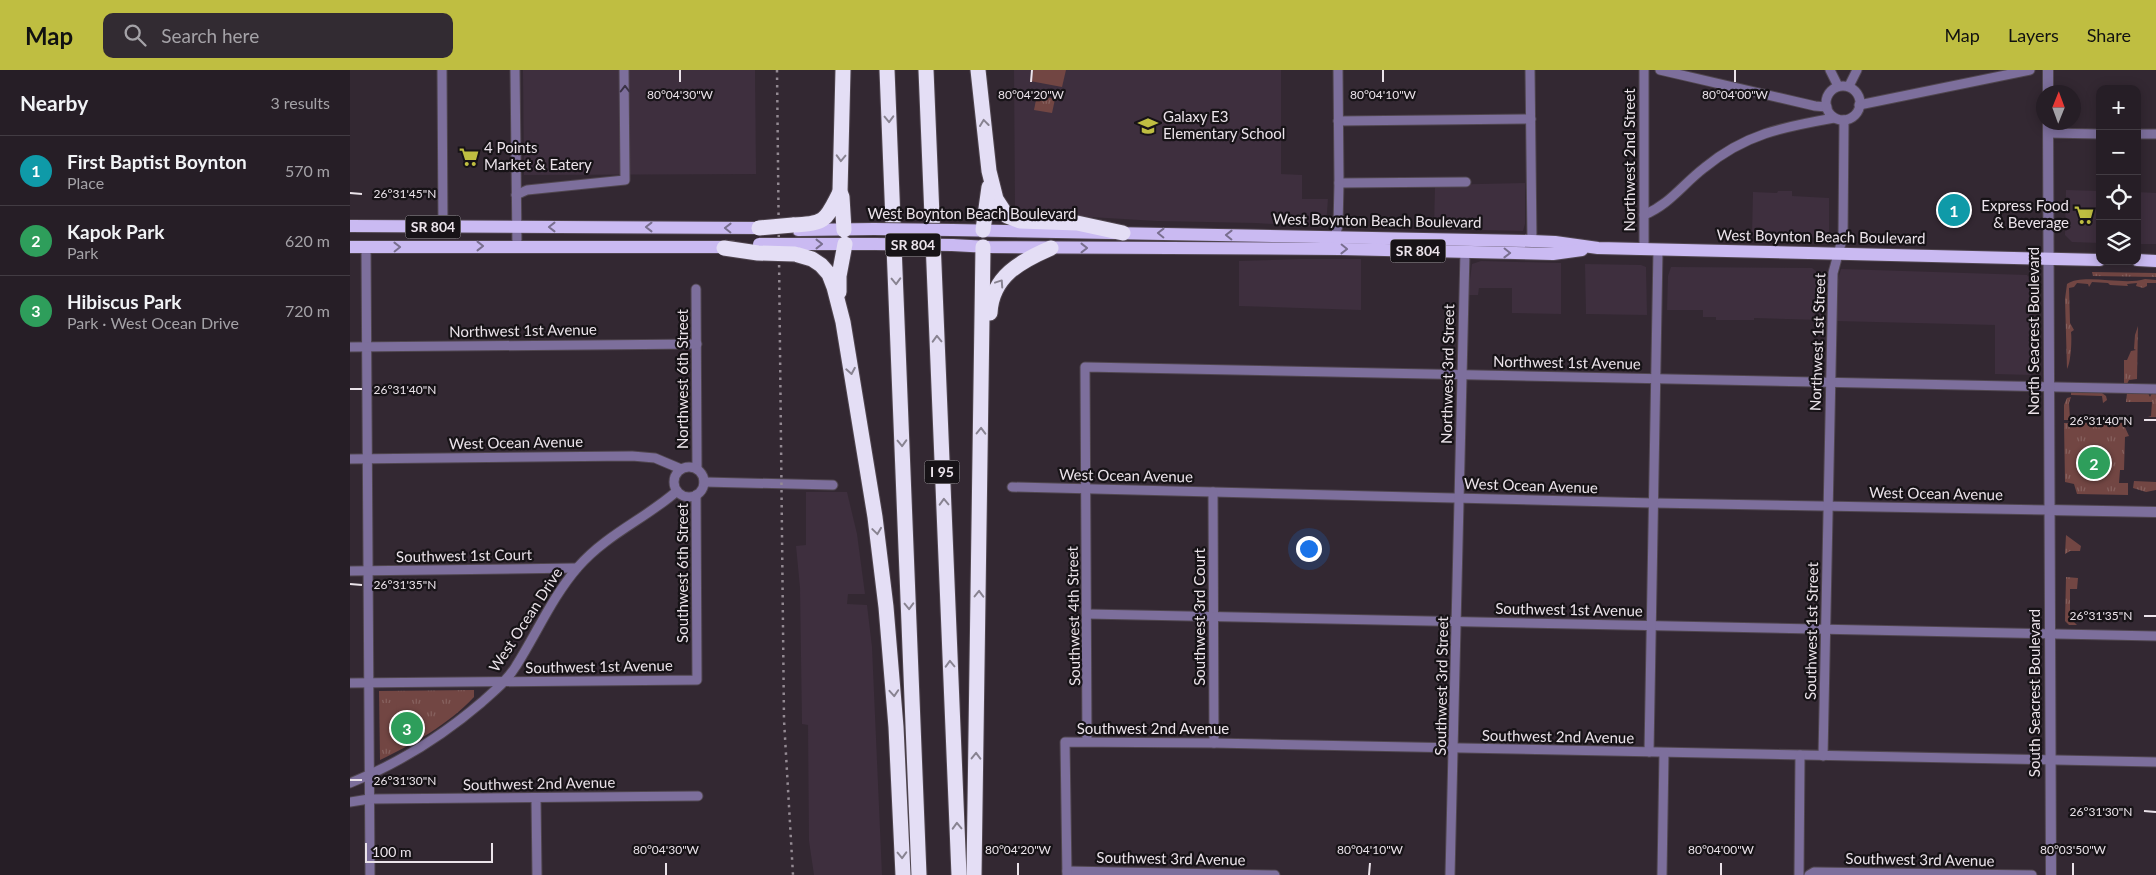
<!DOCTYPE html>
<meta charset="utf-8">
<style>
body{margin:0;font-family:Lato,sans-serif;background:#322b32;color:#f1f3f6}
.controls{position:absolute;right:15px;top:15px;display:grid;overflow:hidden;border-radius:10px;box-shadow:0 2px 12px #0003}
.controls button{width:45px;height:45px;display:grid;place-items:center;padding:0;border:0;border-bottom:1px solid #423c43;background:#261e26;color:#f1f3f6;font:25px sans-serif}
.compass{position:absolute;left:1686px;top:15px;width:45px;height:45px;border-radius:50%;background:#261e26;box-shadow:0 2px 12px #0003;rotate:1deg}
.scale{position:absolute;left:15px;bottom:12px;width:128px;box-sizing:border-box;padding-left:5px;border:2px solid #ebe3ea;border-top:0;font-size:14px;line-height:18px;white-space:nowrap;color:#ebe3ea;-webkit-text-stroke:4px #171317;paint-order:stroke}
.you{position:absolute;left:958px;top:478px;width:18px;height:18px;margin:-12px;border:4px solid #fff;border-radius:50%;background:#1a73e8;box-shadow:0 0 0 8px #1a73e833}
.badge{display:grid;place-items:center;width:32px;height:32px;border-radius:50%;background:#bfbe41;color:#fff;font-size:16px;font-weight:700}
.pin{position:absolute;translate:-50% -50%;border:2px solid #fff;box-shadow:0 1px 5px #0006}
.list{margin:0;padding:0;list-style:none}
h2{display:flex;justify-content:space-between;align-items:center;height:65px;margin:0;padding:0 20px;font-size:21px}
h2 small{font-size:16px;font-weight:400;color:#a4a2a7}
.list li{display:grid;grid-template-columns:32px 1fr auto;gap:15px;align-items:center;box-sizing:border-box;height:70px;padding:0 20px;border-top:1px solid #423c43}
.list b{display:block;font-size:19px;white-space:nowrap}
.list p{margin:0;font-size:16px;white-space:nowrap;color:#a4a2a7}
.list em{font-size:16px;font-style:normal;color:#a4a2a7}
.icon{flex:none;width:28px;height:28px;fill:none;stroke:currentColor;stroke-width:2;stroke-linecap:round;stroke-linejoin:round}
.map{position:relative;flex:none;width:1806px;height:805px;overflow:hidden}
header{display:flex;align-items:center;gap:30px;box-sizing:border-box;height:70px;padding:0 25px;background:#bfbe41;color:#111}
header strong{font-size:24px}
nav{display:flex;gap:28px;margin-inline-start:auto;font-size:18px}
.search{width:350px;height:45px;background:#322b32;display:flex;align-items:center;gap:12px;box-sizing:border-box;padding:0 18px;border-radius:10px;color:#a4a2a7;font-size:19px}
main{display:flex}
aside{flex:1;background:#261e26}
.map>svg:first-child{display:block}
</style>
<header>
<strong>Map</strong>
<div class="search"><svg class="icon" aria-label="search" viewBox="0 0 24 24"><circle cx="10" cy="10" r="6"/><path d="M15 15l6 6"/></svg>Search here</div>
<nav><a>Map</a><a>Layers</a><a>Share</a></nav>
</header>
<main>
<aside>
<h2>Nearby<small>3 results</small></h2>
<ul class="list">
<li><span class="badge" style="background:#0f9aa8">1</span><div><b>First Baptist Boynton</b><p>Place</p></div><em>570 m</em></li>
<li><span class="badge" style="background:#2e9e5b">2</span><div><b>Kapok Park</b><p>Park</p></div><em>620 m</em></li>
<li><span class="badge" style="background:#2e9e5b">3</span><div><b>Hibiscus Park</b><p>Park · West Ocean Drive</p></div><em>720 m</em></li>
</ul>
</aside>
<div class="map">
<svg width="1806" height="805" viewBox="0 0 1806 805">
<defs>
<pattern id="grass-tufts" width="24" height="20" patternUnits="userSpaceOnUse" patternTransform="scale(1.25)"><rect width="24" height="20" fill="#724643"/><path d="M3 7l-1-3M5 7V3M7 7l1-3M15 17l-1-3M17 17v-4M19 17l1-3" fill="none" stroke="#86615e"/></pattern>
</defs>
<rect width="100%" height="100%" fill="#332832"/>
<!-- built -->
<g fill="#3e2f3e">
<path d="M173 0H405L406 104 174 105Z"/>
<path d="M664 0H931V104L952 105V129H978L976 155 974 157 905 153 807 151 723 146 675 145 665 139Z"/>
<path d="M1175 113V154L1173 161 1084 159 1085 115Z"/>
<path d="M1716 120 1750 121V173L1722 172 1715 165Z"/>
<path d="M1428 121H1442V126L1479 128V168L1402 166 1403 122 1427 123Z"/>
<path d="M1787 122 1806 123V174H1787Z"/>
<path d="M950 189H1011V240L889 236V191Z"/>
<path d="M1131 191 1211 193V244L1162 243V218H1129L1128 225H1118L1122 194Z"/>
<path d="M1235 194 1291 195 1296 197 1297 245 1236 244Z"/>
<path d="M1321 197 1462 198 1472 206 1471 250 1404 248V250H1366V247H1353V240H1317L1318 206Z"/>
<path d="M1491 199 1677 205 1682 213 1683 298 1681 305 1645 304V255L1485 251 1486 216Z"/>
<path d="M456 422H497L507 464 515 524H498L497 534 517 535 522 577 532 805H464L459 771 458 655 452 654 450 518 446 476 456 475Z"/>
</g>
<!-- grass -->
<g fill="url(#grass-tufts)">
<path d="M687 25 705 29 702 43 684 40Z"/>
<path d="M1742 202 1806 203V207L1743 206Z"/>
<path d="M1795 209 1806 210V213H1797V216L1793 218 1786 216 1787 213 1777 214 1778 216 1760 215 1758 213 1742 212 1739 217 1738 214 1727 213 1724 217 1719 218 1720 253 1724 260 1721 262C1722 270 1721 292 1717 299L1715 229 1717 214C1733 203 1774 216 1795 209Z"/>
<path d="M1788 256 1787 309 1779 310 1777 314H1774V290H1777L1781 281 1786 280 1784 279 1785 265Z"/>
<path d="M1721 322 1752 323 1756 326 1757 330 1753 333 1752 326 1721 325Z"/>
<path d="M1777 323H1798L1800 327 1802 323H1806V347H1798L1801 346 1802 332H1776Z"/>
<path d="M1721 327 1719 333 1720 350H1714V335L1717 328Z"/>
<path d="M1714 353H1773L1779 366 1775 367 1774 400H1770L1769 413H1778V425L1727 424 1724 414 1715 412Z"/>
<path d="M1784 411 1806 412V420L1796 422 1783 418Z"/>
<path d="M1716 465 1731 476 1730 481H1720L1715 484Z"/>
<path d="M1716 507 1728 508 1727 519H1720V543L1726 544 1727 546 1723 544 1720 548 1727 555H1719L1715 551Z"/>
<path d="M124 620V627C99 654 63 674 30 690L29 621Z"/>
</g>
<!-- pitch -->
<g fill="#724643">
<path d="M683 0H716L712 17 680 11Z"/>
<path d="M32 633H47L46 660H32Z"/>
</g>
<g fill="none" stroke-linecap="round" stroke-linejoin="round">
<defs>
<g id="minor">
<path d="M92 0 93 157"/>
<path d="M165 0 167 176"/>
<path d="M1180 0 1182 171"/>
<path d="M1310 0 1465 36 1477 37"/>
<path d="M1480 0 1488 16"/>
<path d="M1499 16 1507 0"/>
<circle cx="1493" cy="33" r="17"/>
<path d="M1509 35 1680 0"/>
<path d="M988 51 1181 49"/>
<path d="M1698 63 1750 64"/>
<path d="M1787 64H1806"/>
<path d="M989 113 1116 112"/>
<path d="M166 125 177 120 275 110 274 0"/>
<path d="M1294 145C1320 134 1332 115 1354 98 1395 64 1433 57 1484 48"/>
<path d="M985 166 988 156 989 113 988 0"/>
<path d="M16 178 20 805"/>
<path d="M1294 179V0"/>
<path d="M346 219 347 399"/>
<path d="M0 277 347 274"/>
<path d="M0 389 282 386 305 388 331 399"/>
<circle cx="339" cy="412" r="15"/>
<path d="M354 412 483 415"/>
<path d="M662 417 1303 433 1699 440"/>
<path d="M863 422 864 673"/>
<path d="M0 501 227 498"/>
<path d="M737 544 1806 566"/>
<path d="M0 613 347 610 346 425"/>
<path d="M737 671 735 297 1806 319"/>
<path d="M1299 682 1308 180"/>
<path d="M1473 686 1483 203 1493 166 1494 50"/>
<path d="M0 713C50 693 91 667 132 632 144 621 157 611 166 596 187 563 202 527 228 497 257 464 295 449 327 421"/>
<path d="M186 728 187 805"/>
<path d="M0 732 19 729 348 726"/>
<path d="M717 801 925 805"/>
<path d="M717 805 715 672 864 673 1806 692"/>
<path d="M1100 805 1115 182"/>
<path d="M1312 805 1314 683"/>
<path d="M1449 805 1450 685"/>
<path d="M1459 805 1464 802 1682 805"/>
</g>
<g id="tertiary">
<path d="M1698 22V0"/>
<path d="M1698 52 1701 805"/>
<path d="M1699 440 1806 442"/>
</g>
<g id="primary">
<path d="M0 156 409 158"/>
<path d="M448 160 524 159"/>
<path d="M602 160 1182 171 1205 172 1248 178 1750 190"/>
<path d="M444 174H525"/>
<path d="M602 175 639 177 991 179 1203 184 1232 180"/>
<path d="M0 177H382"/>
<path d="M1787 190 1806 191"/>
</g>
<g id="motorway">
<path d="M493 0 490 122 492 127 494 160"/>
<path d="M537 0 569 805"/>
<path d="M576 0 609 805"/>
<path d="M628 0 639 101 646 129 657 146 670 151 727 153 773 163"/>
<path d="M443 155C477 154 476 149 490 122"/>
<path d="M633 160 639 117"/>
<path d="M445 184 462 189 471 195 479 204 484 217 493 252 525 447 536 537 546 657 553 805"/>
<path d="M489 222V206L495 174"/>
<path d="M640 243C642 206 671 191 701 178"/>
<path d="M624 805 633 177"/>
</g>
</defs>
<!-- minor casing -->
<use href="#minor" stroke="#50464f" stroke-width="11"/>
<!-- tertiary casing -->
<use href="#tertiary" stroke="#50464f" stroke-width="12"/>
<!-- primary casing -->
<use href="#primary" stroke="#50464f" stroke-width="14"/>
<!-- motorway casing -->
<use href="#motorway" stroke="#50464f" stroke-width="17"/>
<!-- minor -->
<use href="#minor" stroke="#7d6f9c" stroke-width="9"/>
<!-- tertiary -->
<use href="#tertiary" stroke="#7d6f9c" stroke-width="10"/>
<!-- primary -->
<use href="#primary" stroke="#cabaf2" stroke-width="12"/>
<!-- motorway -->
<use href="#motorway" stroke="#e4def5" stroke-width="15"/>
<!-- rail -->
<path stroke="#948a93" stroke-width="2.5" stroke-dasharray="2.5 5" stroke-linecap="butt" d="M427 0 434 650 443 805"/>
<defs>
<g id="primary-bridge">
<path d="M524 159 602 160"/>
<path d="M409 174H444"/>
<path d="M525 174 602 175"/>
</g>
<g id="motorway-bridge">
<path d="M409 158 443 155"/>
<path d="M374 178 408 183 445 184"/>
</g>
</defs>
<!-- primary-bridge casing -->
<use href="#primary-bridge" stroke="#50464f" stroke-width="14" stroke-linecap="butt"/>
<!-- motorway-bridge casing -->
<use href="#motorway-bridge" stroke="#50464f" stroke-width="17" stroke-linecap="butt"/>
<!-- primary-bridge -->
<use href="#primary-bridge" stroke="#cabaf2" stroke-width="12"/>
<!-- motorway-bridge -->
<use href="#motorway-bridge" stroke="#e4def5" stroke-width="15"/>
</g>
<!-- one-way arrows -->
<defs><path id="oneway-chevron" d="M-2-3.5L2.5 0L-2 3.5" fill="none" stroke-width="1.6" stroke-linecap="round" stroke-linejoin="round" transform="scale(1.25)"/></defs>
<use stroke="#3b3346" href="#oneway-chevron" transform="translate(275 19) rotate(-90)"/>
<g stroke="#888391">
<use href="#oneway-chevron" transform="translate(539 49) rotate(88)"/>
<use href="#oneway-chevron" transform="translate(634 53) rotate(-97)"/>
<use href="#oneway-chevron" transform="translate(491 88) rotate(92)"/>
<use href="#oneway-chevron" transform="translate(546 211) rotate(88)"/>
<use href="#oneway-chevron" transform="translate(650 213) rotate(-56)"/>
<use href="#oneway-chevron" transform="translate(587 269) rotate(-92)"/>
<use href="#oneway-chevron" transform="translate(501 301) rotate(80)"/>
<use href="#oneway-chevron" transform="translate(631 361) rotate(-89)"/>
<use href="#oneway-chevron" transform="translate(552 373) rotate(88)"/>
<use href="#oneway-chevron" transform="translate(594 432) rotate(-92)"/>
<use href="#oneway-chevron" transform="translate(527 461) rotate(82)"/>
<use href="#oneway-chevron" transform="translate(629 524) rotate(-89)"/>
<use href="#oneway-chevron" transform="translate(559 536) rotate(88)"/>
<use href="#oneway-chevron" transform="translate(600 594) rotate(-92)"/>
<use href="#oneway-chevron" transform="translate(544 623) rotate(86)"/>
<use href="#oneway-chevron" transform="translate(626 686) rotate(-89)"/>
<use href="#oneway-chevron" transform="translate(607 756) rotate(-92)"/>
<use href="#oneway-chevron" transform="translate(552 785) rotate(88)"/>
</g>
<g stroke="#796f8f">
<use href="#oneway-chevron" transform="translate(202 157) rotate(180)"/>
<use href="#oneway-chevron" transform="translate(299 157) rotate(-180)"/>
<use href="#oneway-chevron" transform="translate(378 158) rotate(-179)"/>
<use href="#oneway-chevron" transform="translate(811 163) rotate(-179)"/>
<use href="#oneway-chevron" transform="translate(879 165) rotate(-179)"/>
<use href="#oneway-chevron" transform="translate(469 174)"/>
<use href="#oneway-chevron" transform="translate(130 176)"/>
<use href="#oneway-chevron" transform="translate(47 177) rotate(-1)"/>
<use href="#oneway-chevron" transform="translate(734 178)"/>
<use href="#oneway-chevron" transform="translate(994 179) rotate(1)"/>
<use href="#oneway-chevron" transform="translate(1157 183) rotate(1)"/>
</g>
<!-- ticks -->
<path fill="none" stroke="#ebe3ea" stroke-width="2" d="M330 12V0M681 12 682 0M1033 12V0M1385 12V0M0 123 12 124M0 319H12M1794 350H1806M0 514 12 515M1794 546H1806M0 710H12M1794 741 1806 742M316 805V793M668 805V793M1019 805 1020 793M1371 805V793M1723 805V793"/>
<!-- icons -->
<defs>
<symbol id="school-bare" viewBox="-9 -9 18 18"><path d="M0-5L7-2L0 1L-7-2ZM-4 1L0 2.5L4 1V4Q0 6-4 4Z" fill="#bfbe41" stroke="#171317" stroke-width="2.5" paint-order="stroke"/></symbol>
<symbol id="supermarket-bare" viewBox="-9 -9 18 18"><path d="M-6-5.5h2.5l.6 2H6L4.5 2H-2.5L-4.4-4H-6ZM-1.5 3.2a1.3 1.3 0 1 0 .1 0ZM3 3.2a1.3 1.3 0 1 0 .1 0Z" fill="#bfbe41" stroke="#171317" stroke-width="2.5" paint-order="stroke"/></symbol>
</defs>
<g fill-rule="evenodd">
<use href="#school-bare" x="784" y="42" width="28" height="28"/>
<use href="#supermarket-bare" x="105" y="73" width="28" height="28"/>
<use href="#supermarket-bare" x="1720" y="131" width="28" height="28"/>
</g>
<g text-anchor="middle" stroke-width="4.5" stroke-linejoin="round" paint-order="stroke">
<!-- shield labels -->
<g fill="#171317" stroke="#aba5ab" stroke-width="1">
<rect x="55.5" y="145.5" width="55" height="23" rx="4"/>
<rect x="535.5" y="163.5" width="55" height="23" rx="4"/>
<rect x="1040.5" y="169.5" width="55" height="23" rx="4"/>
<rect x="574.5" y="390.5" width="35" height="23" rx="4"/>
</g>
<g font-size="14" font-weight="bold" fill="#ebe3ea">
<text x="83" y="162">SR 804</text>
<text x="563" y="180">SR 804</text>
<text x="1068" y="186">SR 804</text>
<text x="592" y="407">I 95</text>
</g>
<!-- poi labels -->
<g font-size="15" fill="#ebe3ea" stroke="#171317" text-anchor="start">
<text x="813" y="52">Galaxy E3<tspan x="813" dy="17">Elementary School</tspan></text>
<text x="134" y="83">4 Points<tspan x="134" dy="17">Market &amp; Eatery</tspan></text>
<text x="1719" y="141" text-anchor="end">Express Food<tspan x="1719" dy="17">&amp; Beverage</tspan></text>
</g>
<!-- street labels -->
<g font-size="15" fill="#ebe3ea" stroke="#171317">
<text transform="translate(1280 90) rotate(-90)" y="5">Northwest 2nd Street</text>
<text x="622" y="149">West Boynton Beach Boulevard</text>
<text transform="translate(1027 151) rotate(1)" y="5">West Boynton Beach Boulevard</text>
<text transform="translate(1471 167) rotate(1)" y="5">West Boynton Beach Boulevard</text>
<text transform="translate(173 261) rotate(-1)" y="5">Northwest 1st Avenue</text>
<text transform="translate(1684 261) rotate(-90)" y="5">North Seacrest Boulevard</text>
<text transform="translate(1468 272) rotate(-88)" y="5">Northwest 1st Street</text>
<text transform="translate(1217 293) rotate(1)" y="5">Northwest 1st Avenue</text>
<text transform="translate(1098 304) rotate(-89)" y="5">Northwest 3rd Street</text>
<text transform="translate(333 309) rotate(-90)" y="5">Northwest 6th Street</text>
<text transform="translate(166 373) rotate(-1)" y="5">West Ocean Avenue</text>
<text transform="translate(776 406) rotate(1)" y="5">West Ocean Avenue</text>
<text transform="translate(1181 416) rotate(2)" y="5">West Ocean Avenue</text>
<text transform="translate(1586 424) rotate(1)" y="5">West Ocean Avenue</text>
<text transform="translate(114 486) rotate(-1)" y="5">Southwest 1st Court</text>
<text transform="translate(333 503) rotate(-90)" y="5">Southwest 6th Street</text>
<text transform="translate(1219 540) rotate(1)" y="5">Southwest 1st Avenue</text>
<text transform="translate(724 546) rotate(-91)" y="5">Southwest 4th Street</text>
<text transform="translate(850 547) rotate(-90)" y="5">Southwest 3rd Court</text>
<text transform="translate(176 550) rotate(-57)" y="5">West Ocean Drive</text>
<text transform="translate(1462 561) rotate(-89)" y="5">Southwest 1st Street</text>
<text transform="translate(249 597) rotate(-1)" y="5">Southwest 1st Avenue</text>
<text transform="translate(1092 616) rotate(-89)" y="5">Southwest 3rd Street</text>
<text transform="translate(1685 623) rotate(-90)" y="5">South Seacrest Boulevard</text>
<text x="803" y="664">Southwest 2nd Avenue</text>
<text transform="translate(1208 667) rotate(1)" y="5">Southwest 2nd Avenue</text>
<text transform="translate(189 714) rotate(-1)" y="5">Southwest 2nd Avenue</text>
<text transform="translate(821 789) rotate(1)" y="5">Southwest 3rd Avenue</text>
<text transform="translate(1570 790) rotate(1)" y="5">Southwest 3rd Avenue</text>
</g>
</g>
<g font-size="12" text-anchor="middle" fill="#ebe3ea" stroke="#171317" stroke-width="4.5" stroke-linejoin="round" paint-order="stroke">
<text x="330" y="29">80°04'30"W</text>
<text x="681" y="29">80°04'20"W</text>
<text x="1033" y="29">80°04'10"W</text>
<text x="1385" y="29">80°04'00"W</text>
<text x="55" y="128">26°31'45"N</text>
<text x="55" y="324">26°31'40"N</text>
<text x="1751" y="355">26°31'40"N</text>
<text x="55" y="519">26°31'35"N</text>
<text x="1751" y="550">26°31'35"N</text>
<text x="55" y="715">26°31'30"N</text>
<text x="1751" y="746">26°31'30"N</text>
<text x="316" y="784">80°04'30"W</text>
<text x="668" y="784">80°04'20"W</text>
<text x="1020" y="784">80°04'10"W</text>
<text x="1371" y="784">80°04'00"W</text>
<text x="1723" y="784">80°03'50"W</text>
</g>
</svg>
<div class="controls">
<button>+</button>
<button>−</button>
<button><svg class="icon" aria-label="locate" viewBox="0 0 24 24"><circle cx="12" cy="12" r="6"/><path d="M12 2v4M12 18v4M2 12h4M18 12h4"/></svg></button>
<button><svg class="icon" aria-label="layers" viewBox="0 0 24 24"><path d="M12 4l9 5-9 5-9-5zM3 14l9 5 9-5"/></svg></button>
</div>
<svg class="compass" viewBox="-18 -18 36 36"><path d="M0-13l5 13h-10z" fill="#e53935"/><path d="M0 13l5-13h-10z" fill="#a4a2a7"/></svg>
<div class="scale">100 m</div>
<div class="you"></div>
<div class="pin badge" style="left:1604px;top:140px;background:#0f9aa8">1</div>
<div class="pin badge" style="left:1744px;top:393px;background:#2e9e5b">2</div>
<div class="pin badge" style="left:57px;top:658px;background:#2e9e5b">3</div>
</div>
</main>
